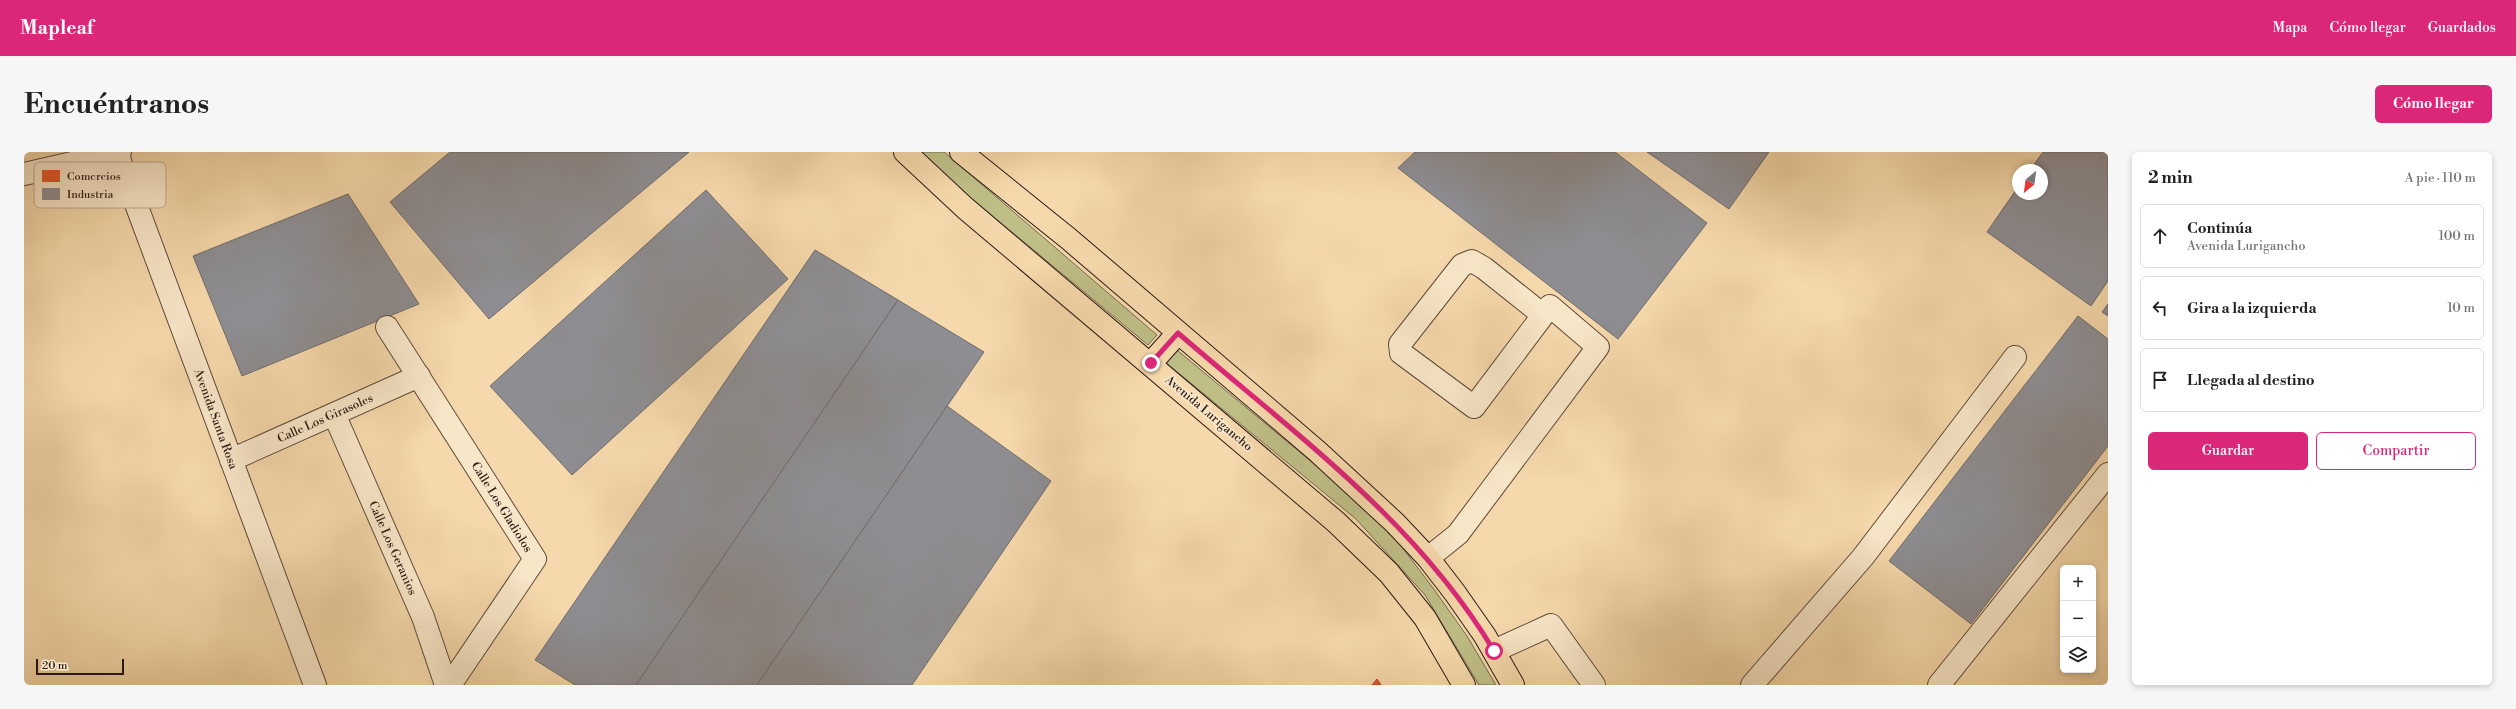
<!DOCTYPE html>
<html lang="es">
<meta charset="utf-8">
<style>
body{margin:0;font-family:"Libre Bodoni",serif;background:#f6f6f6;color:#222}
.controls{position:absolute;right:12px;bottom:12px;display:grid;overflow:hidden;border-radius:6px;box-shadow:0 2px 6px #0003}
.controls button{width:36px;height:36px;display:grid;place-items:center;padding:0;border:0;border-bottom:1px solid #e0e0e0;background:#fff;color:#222;font:20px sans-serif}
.compass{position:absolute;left:1988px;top:12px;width:36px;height:36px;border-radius:50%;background:#fff;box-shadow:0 2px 6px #0003;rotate:209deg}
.scale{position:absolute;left:12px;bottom:10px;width:88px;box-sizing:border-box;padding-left:4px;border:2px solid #2c1b15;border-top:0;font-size:11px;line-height:14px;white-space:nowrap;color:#2c1b15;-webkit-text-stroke:3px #f8e6c8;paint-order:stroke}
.stop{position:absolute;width:12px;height:12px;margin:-9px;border:3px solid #db2777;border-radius:50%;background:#fff}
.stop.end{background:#db2777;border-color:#fff;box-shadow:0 1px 4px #0008}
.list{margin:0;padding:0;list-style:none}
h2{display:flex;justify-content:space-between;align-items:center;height:52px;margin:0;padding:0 16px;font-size:17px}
h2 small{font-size:13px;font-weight:400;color:#767676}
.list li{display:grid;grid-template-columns:26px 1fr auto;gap:12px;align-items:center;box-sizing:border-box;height:64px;margin:0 8px 8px;padding:0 8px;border:1px solid #e0e0e0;border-radius:6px}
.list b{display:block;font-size:15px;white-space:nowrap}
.list p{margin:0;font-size:13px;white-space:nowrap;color:#767676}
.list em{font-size:13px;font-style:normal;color:#767676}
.actions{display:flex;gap:8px;padding:12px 16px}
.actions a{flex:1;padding:9px 0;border:1px solid #db2777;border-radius:6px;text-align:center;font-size:14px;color:#db2777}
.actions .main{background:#db2777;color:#fff}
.icon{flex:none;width:22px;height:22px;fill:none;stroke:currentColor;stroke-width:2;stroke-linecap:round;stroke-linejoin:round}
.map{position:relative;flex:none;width:2084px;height:533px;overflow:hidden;border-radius:6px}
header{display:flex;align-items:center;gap:24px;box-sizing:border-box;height:56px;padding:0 20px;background:#db2777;color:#fff}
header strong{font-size:19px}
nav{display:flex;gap:22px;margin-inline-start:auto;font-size:14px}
.intro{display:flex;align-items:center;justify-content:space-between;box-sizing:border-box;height:96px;padding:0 24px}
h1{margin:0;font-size:28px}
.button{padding:10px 18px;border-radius:6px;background:#db2777;color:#fff;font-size:14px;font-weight:700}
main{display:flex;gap:24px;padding:0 24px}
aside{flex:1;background:#fff;border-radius:6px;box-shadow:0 2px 6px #0003}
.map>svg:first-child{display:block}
</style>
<header>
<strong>Mapleaf</strong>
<nav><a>Mapa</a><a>Cómo llegar</a><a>Guardados</a></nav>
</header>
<div class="intro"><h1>Encuéntranos</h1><a class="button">Cómo llegar</a></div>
<main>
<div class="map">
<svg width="2084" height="533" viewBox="0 0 2084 533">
<rect width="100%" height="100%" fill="#f5d8ab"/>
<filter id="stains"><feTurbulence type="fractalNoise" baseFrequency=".005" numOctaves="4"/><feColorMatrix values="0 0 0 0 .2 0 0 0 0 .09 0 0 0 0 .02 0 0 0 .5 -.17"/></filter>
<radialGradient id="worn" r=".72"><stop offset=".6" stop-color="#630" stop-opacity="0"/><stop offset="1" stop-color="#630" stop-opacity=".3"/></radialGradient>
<!-- green -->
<g fill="#bfbe87" stroke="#766c4e">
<path d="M894 0H920L1133 183 1124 193 924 27Z"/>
<path d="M1153 198 1343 356 1378 395 1409 436 1443 484 1472 533H1455L1401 443 1332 367 1141 210Z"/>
</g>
<!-- shops -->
<path fill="#e4572e" stroke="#ad4526" d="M1353 527 1357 533H1348Z"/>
<!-- industry -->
<g fill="#8d8d92" stroke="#706b6c">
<path d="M426 0H665L465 167 366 50Z"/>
<path d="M1391 0H1591L1683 71 1594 187 1374 16Z"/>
<path d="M1623 0H1745L1705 57Z"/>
<path d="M2019 0H2084V129L2067 154 1963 80 1994 35V42H2018V18H2006Z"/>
<path d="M682 38 764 127 548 323 466 234Z"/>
<path d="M324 42 395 152 218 224 169 104Z"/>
<path d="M791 98 874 148 612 533H551L511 508Z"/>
<path d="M874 148 960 200 733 533H612Z"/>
<path d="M2084 152V164L2078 160Z"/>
<path d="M2054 164 2084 187V294L1947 472 1865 409Z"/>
<path d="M923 254 1027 329 888 533H733Z"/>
</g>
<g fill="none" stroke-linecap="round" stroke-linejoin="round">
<defs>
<g id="minor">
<path d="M93 1 291 533"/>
<path d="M0 22 96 0"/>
<path d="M363 175 511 407 426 533"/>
<path d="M310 262 399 465 422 533"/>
<path d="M207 308 395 224"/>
<path d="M1404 406 1434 382 1574 195 1526 154 1450 255 1377 201 1376 192 1438 113 1448 109 1460 116 1519 163"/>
<path d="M1470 499 1527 473 1570 533"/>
<path d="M1728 533 1839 405 1991 205"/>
<path d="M1915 533 2084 322"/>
</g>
<g id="major">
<path d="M881 0 941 56 1312 370 1365 421 1401 466 1440 533"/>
<path d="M937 0 1045 87 1293 299 1371 371 1404 406 1431 441 1461 484 1489 533"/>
<path d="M1127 211 1154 181"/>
</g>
</defs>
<!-- minor casing -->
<use href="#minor" stroke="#5e4a3a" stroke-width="24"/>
<!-- major casing -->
<use href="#major" stroke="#2c1b15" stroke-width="24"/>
<!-- minor -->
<use href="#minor" stroke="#f8e6c8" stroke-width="22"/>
<!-- major -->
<use href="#major" stroke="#f5d8ab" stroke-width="22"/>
</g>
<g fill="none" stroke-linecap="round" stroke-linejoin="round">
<!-- route -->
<path stroke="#db2777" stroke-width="5" d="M1127 211 1154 181C1267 279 1392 368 1470 499"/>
</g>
<g text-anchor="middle" stroke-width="4" stroke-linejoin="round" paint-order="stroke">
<!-- street labels -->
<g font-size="12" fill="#2c1b15" stroke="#f8e6c8">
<text transform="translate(1185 261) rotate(40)" y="4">Avenida Lurigancho</text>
<text transform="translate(301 266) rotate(-24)" y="4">Calle Los Girasoles</text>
<text transform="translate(192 267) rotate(70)" y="4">Avenida Santa Rosa</text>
<text transform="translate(478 355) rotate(58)" y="4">Calle Los Gladiolos</text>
<text transform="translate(369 396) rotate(66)" y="4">Calle Los Geranios</text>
</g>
</g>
<!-- legend -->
<rect x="10" y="10" width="132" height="46" rx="6" fill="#f8e6c8" stroke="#bba992" stroke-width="1"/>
<rect x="18" y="18" width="18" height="12" fill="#e4572e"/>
<rect x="18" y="36" width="18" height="12" fill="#8d8d92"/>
<g font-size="11" fill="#2c1b15">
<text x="43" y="28">Comercios</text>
<text x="43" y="46">Industria</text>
</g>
<rect width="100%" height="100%" filter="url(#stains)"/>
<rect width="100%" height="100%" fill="url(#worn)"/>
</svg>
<div class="controls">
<button>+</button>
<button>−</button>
<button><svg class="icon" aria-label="layers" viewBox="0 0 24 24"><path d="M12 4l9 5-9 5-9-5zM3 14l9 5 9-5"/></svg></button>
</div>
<svg class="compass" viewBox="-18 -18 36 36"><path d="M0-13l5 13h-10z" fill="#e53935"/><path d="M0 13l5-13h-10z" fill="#767676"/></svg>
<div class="scale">20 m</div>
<div class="stop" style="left:1470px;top:499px"></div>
<div class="stop end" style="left:1127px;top:211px"></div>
</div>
<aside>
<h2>2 min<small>A pie · 110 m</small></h2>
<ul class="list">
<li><svg class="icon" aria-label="ahead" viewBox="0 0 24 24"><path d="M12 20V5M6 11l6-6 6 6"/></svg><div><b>Continúa</b><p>Avenida Lurigancho</p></div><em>100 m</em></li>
<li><svg class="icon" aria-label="left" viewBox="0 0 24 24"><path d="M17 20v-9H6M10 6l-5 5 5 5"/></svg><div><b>Gira a la izquierda</b></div><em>10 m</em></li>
<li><svg class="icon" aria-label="arrive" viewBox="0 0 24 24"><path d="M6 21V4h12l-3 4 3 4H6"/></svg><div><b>Llegada al destino</b></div></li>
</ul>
<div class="actions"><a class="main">Guardar</a><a>Compartir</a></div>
</aside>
</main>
